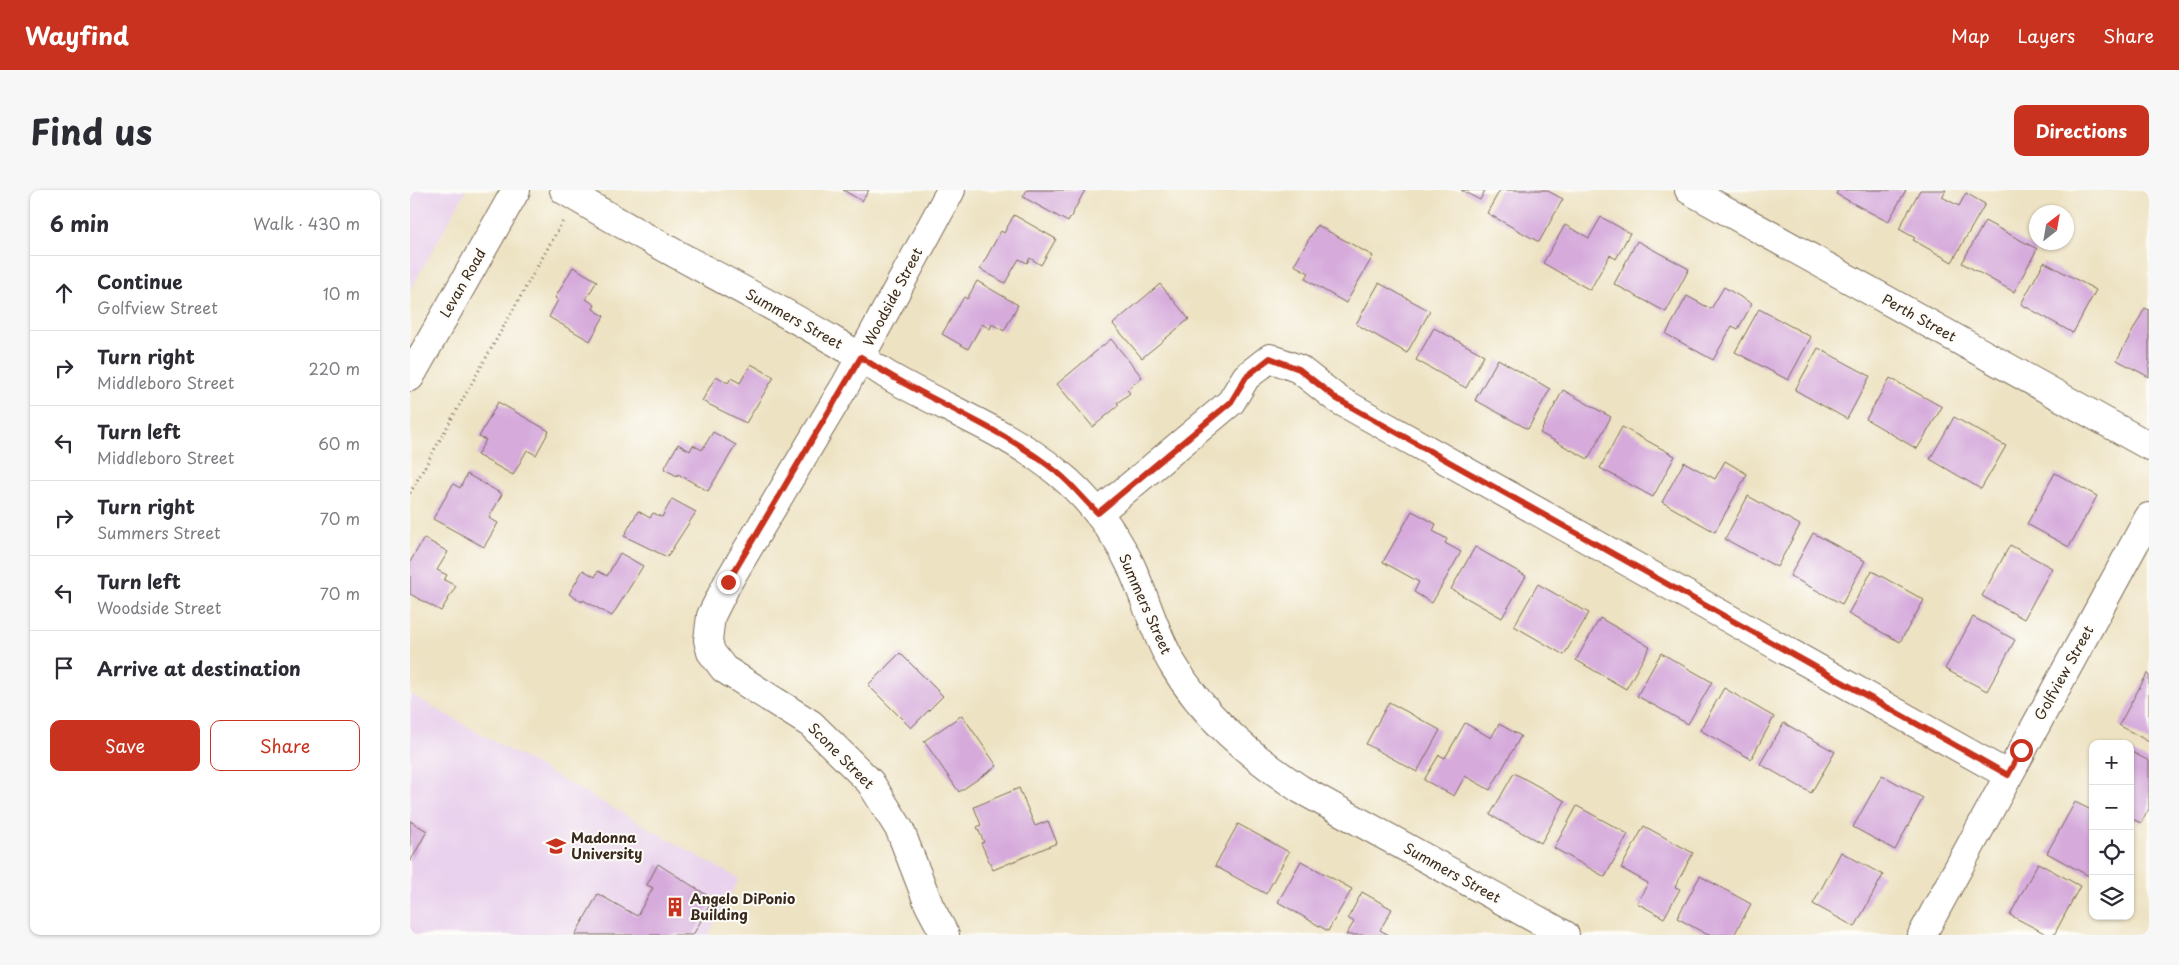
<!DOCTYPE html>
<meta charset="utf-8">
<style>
body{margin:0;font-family:"Playpen Sans",sans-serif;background:#f7f7f7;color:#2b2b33}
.controls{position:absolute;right:15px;bottom:15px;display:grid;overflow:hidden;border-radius:10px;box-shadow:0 1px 4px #0004}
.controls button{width:45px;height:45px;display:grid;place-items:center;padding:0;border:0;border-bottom:1px solid #e1e1e2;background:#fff;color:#2b2b33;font:25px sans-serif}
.compass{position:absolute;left:1619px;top:15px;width:45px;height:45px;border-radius:50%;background:#fff;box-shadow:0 1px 4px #0004;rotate:31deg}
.stop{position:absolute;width:15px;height:15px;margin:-11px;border:4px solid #c8321e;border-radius:50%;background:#fff}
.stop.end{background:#c8321e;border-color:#fff;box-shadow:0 1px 5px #0008}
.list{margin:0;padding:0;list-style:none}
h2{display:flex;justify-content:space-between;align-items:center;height:65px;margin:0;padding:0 20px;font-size:21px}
h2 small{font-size:16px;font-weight:400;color:#7c7c81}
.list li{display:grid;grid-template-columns:32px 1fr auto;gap:15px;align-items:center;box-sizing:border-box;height:75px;padding:0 20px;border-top:1px solid #e1e1e2}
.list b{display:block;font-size:19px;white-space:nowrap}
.list p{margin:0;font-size:16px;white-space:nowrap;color:#7c7c81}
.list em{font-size:16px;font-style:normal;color:#7c7c81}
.actions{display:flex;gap:10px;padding:15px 20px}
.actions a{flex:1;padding:11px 0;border:1px solid #c8321e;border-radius:10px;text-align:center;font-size:18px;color:#c8321e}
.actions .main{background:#c8321e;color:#fff}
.icon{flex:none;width:28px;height:28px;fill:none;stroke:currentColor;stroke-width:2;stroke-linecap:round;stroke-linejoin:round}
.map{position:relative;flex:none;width:1739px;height:745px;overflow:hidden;border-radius:10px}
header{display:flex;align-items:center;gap:30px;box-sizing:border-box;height:70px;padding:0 25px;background:#c8321e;color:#fff}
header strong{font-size:24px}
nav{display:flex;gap:28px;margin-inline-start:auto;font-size:18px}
.intro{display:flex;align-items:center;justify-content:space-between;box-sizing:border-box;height:120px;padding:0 30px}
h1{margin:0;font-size:35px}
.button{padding:12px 22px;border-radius:10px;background:#c8321e;color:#fff;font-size:18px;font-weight:700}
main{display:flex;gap:30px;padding:0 30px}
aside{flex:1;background:#fff;border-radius:10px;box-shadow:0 1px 4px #0004}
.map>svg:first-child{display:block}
</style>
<header>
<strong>Wayfind</strong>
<nav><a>Map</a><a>Layers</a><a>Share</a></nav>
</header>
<div class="intro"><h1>Find us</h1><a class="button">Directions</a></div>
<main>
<aside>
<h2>6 min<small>Walk · 430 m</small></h2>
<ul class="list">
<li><svg class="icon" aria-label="ahead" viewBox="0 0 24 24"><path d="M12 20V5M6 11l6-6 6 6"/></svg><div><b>Continue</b><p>Golfview Street</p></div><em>10 m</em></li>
<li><svg class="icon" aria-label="right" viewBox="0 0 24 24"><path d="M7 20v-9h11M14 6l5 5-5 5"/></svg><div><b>Turn right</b><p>Middleboro Street</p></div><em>220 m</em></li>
<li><svg class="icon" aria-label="left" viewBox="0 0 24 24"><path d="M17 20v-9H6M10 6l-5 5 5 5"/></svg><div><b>Turn left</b><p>Middleboro Street</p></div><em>60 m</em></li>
<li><svg class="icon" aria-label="right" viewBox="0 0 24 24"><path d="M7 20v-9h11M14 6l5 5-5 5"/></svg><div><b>Turn right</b><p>Summers Street</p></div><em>70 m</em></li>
<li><svg class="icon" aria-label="left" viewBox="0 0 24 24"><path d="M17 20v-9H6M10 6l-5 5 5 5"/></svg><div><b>Turn left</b><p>Woodside Street</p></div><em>70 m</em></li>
<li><svg class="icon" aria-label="arrive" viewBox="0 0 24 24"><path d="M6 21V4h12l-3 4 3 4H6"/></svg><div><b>Arrive at destination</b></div></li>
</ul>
<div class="actions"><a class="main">Save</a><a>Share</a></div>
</aside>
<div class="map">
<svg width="1739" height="745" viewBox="0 0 1739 745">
<rect width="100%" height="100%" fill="#fdfcf7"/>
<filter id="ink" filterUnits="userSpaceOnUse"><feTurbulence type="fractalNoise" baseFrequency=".02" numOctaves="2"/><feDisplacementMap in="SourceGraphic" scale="10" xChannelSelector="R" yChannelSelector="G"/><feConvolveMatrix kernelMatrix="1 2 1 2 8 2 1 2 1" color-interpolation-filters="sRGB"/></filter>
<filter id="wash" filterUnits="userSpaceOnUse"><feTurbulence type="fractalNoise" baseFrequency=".0096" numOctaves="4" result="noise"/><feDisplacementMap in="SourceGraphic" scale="20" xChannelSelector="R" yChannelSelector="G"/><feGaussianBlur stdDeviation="1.12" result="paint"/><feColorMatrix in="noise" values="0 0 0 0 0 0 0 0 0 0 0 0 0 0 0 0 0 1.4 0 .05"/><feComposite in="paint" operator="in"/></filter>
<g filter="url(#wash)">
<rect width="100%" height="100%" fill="#ede2c2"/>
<!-- built -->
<g fill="#e9d2ed">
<path d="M0 0H56L0 101Z"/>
<path d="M0 504 329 689 298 745H0Z"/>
</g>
<g id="blocks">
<!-- building -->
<g fill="#d6abdc">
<path d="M433 0H459L452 11Z"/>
<path d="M617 0H675L658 32 613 7Z"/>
<path d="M1051 0H1075L1070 10Z"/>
<path d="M1090 0H1136L1153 9 1129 52 1077 23Z"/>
<path d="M1428 0H1496L1478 32 1426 4Z"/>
<path d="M1510 0H1536L1532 7 1549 16 1556 3 1575 14 1542 72 1503 50 1505 48 1489 39Z"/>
<path d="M604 25 646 49 631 75 620 68 617 73 609 69 595 93 570 79 591 41 594 43Z"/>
<path d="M1191 27 1220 43 1206 69 1200 65 1180 100 1133 73 1155 35 1179 48Z"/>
<path d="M1575 31 1627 59 1604 102 1552 73Z"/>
<path d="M907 35 963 66 936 113 895 89 899 83 884 75Z"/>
<path d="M1227 51 1279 79 1256 122 1204 94Z"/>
<path d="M1634 72 1686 100 1663 143 1611 114Z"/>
<path d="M163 77 187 91 176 109 185 115 183 119 194 126 180 151 139 127 148 110 145 108Z"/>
<path d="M567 91 608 115 594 141 582 134 580 139 572 134 558 159 532 144 554 107 557 109Z"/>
<path d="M969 93 1020 121 997 163 946 134Z"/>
<path d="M750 94 779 129 732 168 703 134Z"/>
<path d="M1314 97 1342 114 1328 139 1322 136 1303 170 1256 144 1277 106 1301 119Z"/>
<path d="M1735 118 1739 120V187L1707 170Z"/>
<path d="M1349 119 1401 147 1378 190 1325 162Z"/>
<path d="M1024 138 1074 165 1056 198 1006 170Z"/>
<path d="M701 149 732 187 717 200 720 203 707 213 709 215 683 237 647 194Z"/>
<path d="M1408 158 1460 186 1437 229 1385 200Z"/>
<path d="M1088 169 1140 199 1118 239 1065 210Z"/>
<path d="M341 174 364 187 336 233 292 211 306 186 318 193 321 188 330 193Z"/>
<path d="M1480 188 1532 217 1507 259 1456 229Z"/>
<path d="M1153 200 1201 227 1178 269 1130 243Z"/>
<path d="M88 212 139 241 126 265 117 260 103 285 67 265 76 250 69 247Z"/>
<path d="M1544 227 1596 256 1571 299 1520 269Z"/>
<path d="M1212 237 1265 266 1243 307 1190 278Z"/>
<path d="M303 242 326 255 298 301 268 284 267 286 254 279 268 254 280 261 283 255 292 260Z"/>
<path d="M1315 271 1337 284 1305 342 1252 312 1274 272 1305 289Z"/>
<path d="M1645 283 1687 306 1659 357 1617 334Z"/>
<path d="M57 284 92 304 79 328 88 333 74 357 23 329 43 294 50 298Z"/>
<path d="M1338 306 1390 335 1367 377 1315 349Z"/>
<path d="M262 309 286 322 257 367 214 346 228 321 240 328 243 323 252 327Z"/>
<path d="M1002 321 1026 334 1023 341 1037 349 1035 353 1051 362 1022 413 1004 402 1009 392 973 372Z"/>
<path d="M1403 343 1455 371 1432 414 1380 386Z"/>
<path d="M14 348 38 362 27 380 37 385 34 390 46 396 31 421 0 404V372Z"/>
<path d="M1600 355 1642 378 1614 429 1572 406Z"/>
<path d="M1065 357 1116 386 1092 428 1041 399Z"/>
<path d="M210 363 233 376 202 426 173 410 172 412 159 404 173 380 185 387 188 381 197 386Z"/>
<path d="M1462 381 1514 410 1490 452 1438 424Z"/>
<path d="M1128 394 1179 423 1154 465 1104 436Z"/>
<path d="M1563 427 1605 450 1577 501 1535 479Z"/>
<path d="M1190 428 1240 457 1216 499 1166 470Z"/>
<path d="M490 463 533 506 501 538 458 495Z"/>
<path d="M1251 463 1302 492 1278 534 1227 506Z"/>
<path d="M1737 484H1739V552L1709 535Z"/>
<path d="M1314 498 1364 527 1341 569 1290 540Z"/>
<path d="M979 512 1030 540 1007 582 956 554Z"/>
<path d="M552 525 587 576 549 602 514 551Z"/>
<path d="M1055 533 1081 548 1089 534 1111 546 1080 600 1055 586 1044 606 1014 590 1029 565 1035 568Z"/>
<path d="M1374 533 1425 562 1401 603 1350 574Z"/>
<path d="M1720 561 1739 571V619L1731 633 1720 628Z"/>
<path d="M1104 583 1155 611 1131 653 1080 625Z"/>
<path d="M1472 585 1513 608 1485 660 1443 637Z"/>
<path d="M609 598 625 636 638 631 647 653 583 680 571 653 574 652 567 637 571 635 564 617Z"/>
<path d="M1665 612 1683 621V679L1679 686 1637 663Z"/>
<path d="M1167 616 1218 644 1195 687 1144 658Z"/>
<path d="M0 631 17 641 0 672Z"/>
<path d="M828 634 879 662 856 704 805 676Z"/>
<path d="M1234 636 1283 663 1265 697 1270 699 1254 728 1227 713 1238 693 1211 678Z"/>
<path d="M1431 662 1473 685 1445 737 1403 714Z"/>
<path d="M891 671 942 699 918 741 868 712Z"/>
<path d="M1628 673 1670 696 1644 745H1638L1600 725Z"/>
<path d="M248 674 303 709 283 745H165L188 704 227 726 243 698 237 695Z"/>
<path d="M1290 686 1341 714 1324 745H1298L1267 728Z"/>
<path d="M952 702 982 719 970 740 979 745H936L944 732 938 728Z"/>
</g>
</g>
</g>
<g filter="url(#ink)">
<use href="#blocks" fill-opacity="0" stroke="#796a57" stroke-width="1"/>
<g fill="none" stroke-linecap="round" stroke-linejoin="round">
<defs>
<g id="minor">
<path d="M154 0C242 54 335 99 424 151 442 161 459 174 477 185 533 218 597 241 647 282 677 306 704 340 720 374 735 406 744 442 762 473 793 526 839 565 890 599L1155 745"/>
<path d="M1279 0 1739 256"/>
<path d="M688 323 821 212 836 187 860 168 889 179 927 209 1598 585"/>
<path d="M535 745 519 715 490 640 460 592 401 534 314 479 301 462 298 450 301 426 318 392 436 194 541 0"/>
<path d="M1512 745 1739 327"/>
</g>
<path id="tertiary" d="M0 187 106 0"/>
</defs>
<!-- minor casing -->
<use href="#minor" stroke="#796a57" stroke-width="30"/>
<!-- tertiary casing -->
<use href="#tertiary" stroke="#796a57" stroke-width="30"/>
<!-- path -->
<path stroke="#796a57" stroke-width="3" stroke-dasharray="1 4" stroke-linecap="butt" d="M0 303 153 31"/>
<!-- minor -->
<use href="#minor" stroke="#fff" stroke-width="28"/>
<!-- tertiary -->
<use href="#tertiary" stroke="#fff" stroke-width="28"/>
</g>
</g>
<g fill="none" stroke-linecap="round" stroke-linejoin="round" filter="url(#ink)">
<!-- route -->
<path stroke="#c8321e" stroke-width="6" d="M318 392 451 167C512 209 591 236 648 283 662 294 674 310 688 323L821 212 836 187 860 168 889 179 927 209 1598 585 1611 560"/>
</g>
<!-- icons -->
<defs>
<symbol id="university-bare" viewBox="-9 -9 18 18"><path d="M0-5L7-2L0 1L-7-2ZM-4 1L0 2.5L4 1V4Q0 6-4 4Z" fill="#c8321e" stroke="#fdfcf7" stroke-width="2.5" paint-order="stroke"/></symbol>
<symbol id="building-bare" viewBox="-9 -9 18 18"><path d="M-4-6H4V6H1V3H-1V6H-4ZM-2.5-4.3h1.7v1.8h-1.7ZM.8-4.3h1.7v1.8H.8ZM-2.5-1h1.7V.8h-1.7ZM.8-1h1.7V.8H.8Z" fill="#c8321e" stroke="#fdfcf7" stroke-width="2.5" paint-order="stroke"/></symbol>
</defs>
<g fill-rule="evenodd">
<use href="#university-bare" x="132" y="642" width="28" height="28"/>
<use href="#building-bare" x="251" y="703" width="28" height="28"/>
</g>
<g text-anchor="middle" stroke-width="4" stroke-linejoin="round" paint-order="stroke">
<!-- street labels -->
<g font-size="14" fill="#3b2a1e" stroke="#fdfcf7">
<text transform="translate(53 93) rotate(-60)" y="5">Levan Road</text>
<text transform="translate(483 107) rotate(-62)" y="5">Woodside Street</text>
<text transform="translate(1509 128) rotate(29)" y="5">Perth Street</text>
<text transform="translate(384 129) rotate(29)" y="5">Summers Street</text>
<text transform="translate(735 414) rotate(66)" y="5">Summers Street</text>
<text transform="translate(1654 483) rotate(-61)" y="5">Golfview Street</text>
<text transform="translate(431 566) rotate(45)" y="5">Scone Street</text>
<text transform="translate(1042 683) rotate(29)" y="5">Summers Street</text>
</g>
<!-- poi labels -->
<g font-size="14" font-weight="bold" fill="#3b2a1e" stroke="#fdfcf7" text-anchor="start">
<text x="161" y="653">Madonna<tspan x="161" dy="16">University</tspan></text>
<text x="280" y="714">Angelo DiPonio<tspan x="280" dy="16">Building</tspan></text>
</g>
</g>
</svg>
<div class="controls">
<button>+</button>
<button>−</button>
<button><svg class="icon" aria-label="locate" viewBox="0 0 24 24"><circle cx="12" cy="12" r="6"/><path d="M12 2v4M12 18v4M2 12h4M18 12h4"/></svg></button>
<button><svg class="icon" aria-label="layers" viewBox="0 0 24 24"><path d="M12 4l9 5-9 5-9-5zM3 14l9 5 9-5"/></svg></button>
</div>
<svg class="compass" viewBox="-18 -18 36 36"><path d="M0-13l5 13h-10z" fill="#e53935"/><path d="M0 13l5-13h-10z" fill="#7c7c81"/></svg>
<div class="stop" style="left:1611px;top:560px"></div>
<div class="stop end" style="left:318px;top:392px"></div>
</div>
</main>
